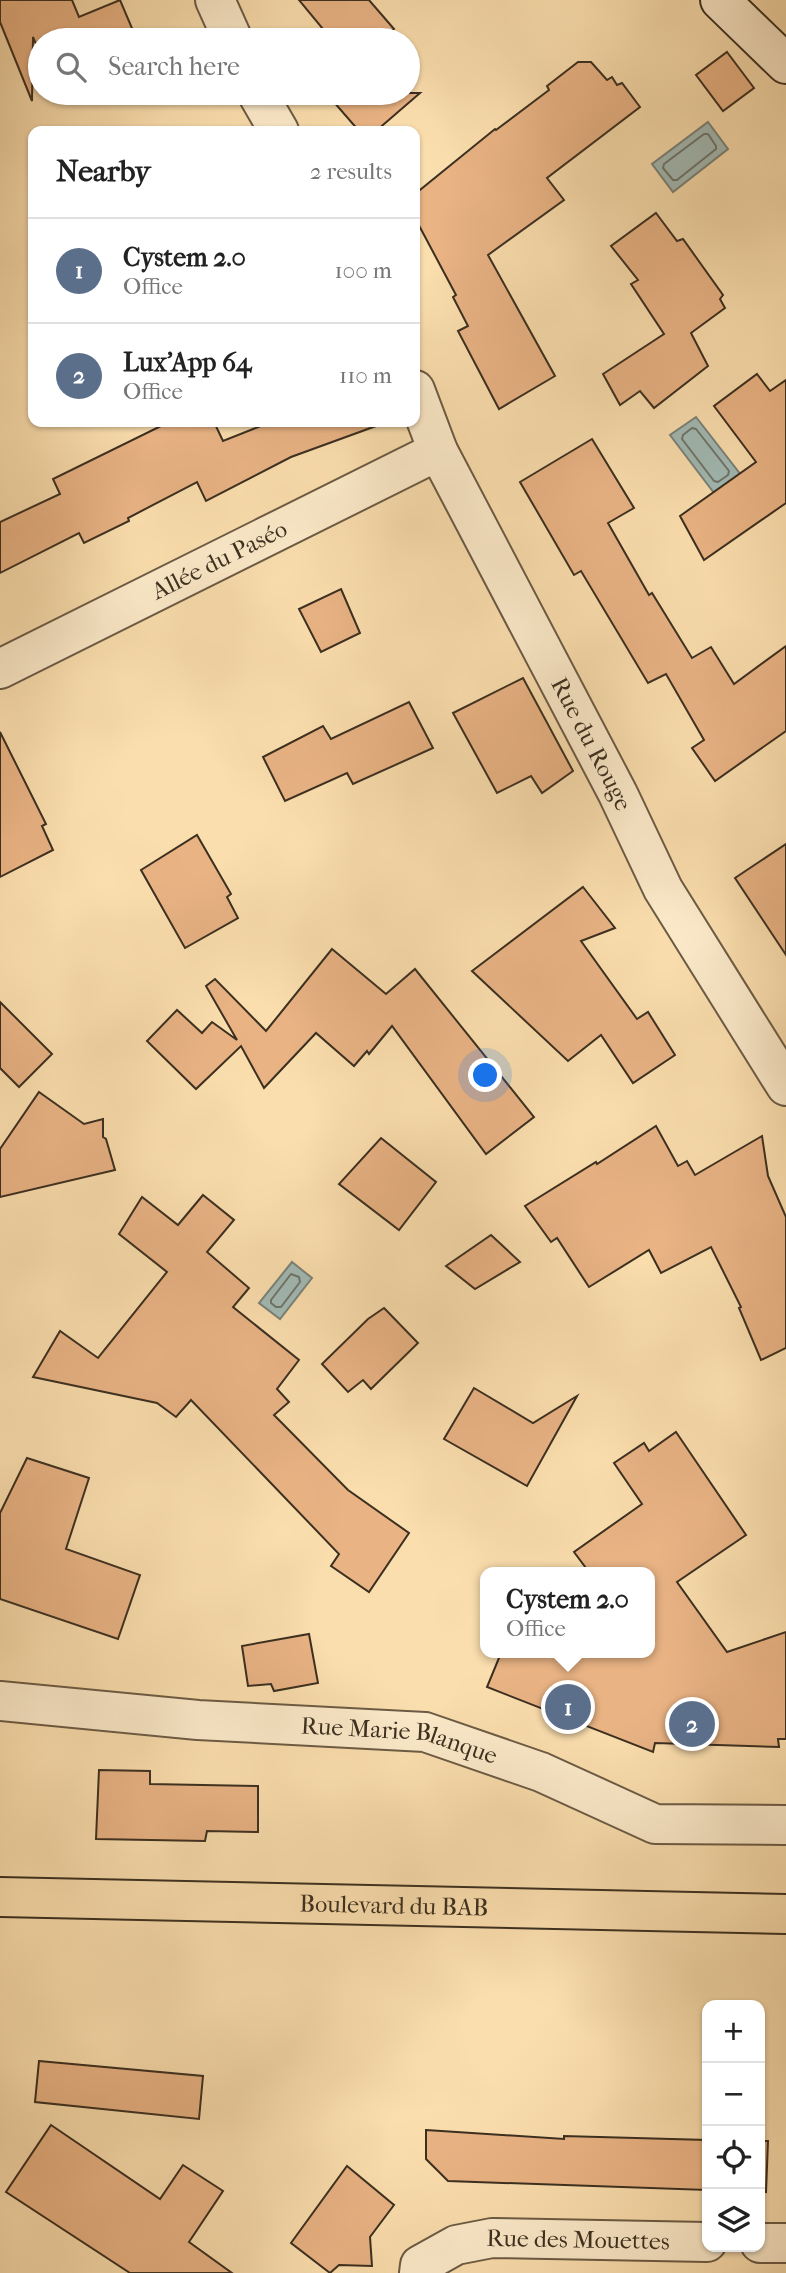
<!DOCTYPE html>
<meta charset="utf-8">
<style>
body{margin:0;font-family:"IM FELL French Canon",serif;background:#f6f6f6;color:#222}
.controls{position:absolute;right:21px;bottom:21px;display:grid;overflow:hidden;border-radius:14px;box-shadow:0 2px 5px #0004}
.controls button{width:63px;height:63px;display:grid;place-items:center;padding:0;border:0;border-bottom:2px solid #e0e0e0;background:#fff;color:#222;font:35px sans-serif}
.you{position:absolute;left:486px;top:1076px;width:24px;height:24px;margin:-18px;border:5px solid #fff;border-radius:50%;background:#1a73e8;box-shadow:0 0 0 10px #1a73e833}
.badge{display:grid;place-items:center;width:46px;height:46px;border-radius:50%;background:#8f2418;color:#fff;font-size:23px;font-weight:700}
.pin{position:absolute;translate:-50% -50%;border:4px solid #fff;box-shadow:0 2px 7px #0006}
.popup{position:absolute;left:480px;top:1567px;width:175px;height:91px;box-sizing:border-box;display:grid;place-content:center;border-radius:14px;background:#fff;filter:drop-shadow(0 2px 5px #0005);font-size:23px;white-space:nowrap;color:#767676}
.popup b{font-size:26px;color:#222}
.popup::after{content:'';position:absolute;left:50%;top:100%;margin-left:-14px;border:14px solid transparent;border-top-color:#fff}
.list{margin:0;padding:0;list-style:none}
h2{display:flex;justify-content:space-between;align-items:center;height:91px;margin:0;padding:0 28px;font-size:30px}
h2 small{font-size:23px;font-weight:400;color:#767676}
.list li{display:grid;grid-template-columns:46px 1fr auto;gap:21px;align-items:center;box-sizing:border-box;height:105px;padding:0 28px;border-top:2px solid #e0e0e0}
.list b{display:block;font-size:26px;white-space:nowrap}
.list p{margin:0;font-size:23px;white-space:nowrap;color:#767676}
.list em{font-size:23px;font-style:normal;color:#767676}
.icon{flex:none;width:38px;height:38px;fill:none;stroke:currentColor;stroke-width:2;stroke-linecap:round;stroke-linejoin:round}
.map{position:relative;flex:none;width:786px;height:2273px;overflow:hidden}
.search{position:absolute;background:#fff;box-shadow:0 2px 5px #0004;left:28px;top:28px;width:392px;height:77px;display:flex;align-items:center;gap:18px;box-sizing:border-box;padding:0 24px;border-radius:38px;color:#767676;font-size:26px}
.panel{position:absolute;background:#fff;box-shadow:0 2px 5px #0004;left:28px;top:126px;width:392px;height:301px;border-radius:14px}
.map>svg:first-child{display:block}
</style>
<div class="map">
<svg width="786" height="2273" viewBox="0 0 786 2273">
<rect width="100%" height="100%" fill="#fbdeae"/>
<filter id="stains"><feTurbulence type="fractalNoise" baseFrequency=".00286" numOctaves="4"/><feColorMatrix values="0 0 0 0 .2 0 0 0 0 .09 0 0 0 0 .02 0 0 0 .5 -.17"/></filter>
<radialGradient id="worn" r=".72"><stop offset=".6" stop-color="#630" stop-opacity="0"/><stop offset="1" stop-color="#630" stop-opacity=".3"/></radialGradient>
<!-- water -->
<g fill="#a2bab5" stroke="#798279" stroke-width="2">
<path d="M708 122 728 149 673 192 652 164Z"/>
<path d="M696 417 741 475 714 493 670 435Z"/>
<path d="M292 1262 312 1278 280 1319 259 1303Z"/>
</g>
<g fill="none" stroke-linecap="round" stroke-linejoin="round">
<!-- shore -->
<g stroke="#6e746a" stroke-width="2">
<path d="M704 134H708L716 146V149L677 180H673L663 168 664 164Z"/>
<path d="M692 428 696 429 729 471 728 475 718 482 714 481 682 439 683 435Z"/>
<path d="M291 1274 299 1277 300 1282 281 1307H276L271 1303V1300Z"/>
</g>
</g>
<!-- building -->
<g fill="#e9b384" stroke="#3b2f20" stroke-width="2">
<path d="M0 0H72L79 17 120 0 137 40H40V54L33 37 32 101 0 22Z"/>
<path d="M299 0H369L394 29 381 40H332Z"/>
<path d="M727 52 754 88 723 111 696 75Z"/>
<path d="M578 62H591L607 80 612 77 617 85 622 83 640 107 547 178 564 200 488 255 555 376 499 409 458 331 468 326 453 297 456 295 415 218V194L495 129 496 130 549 90 547 86Z"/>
<path d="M326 93H420L376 131H359Z"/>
<path d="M656 213 677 241 683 239 723 295 720 299 725 308 691 333 708 366 654 408 640 391 620 405 603 374 664 334 631 284 638 280 611 246Z"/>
<path d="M757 374 770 391 786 380V503L704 560 680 516 756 462 714 406Z"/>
<path d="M169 422H214L223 441 271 422H375L376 426 291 457 206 501 197 482 128 518 129 521 84 543 79 533 0 573V522L60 494 53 479Z"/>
<path d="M592 439 634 508 608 523 649 595 652 593 692 658 711 647 734 684 786 646V731L715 781 692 748 704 740 666 674 648 683 581 571 574 575 520 482Z"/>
<path d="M341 589 360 633 321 652 299 609Z"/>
<path d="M523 678 573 771 542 793 531 776 497 793 453 713Z"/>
<path d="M409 702 433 748 353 784 347 773 285 801 263 757 323 726 331 739Z"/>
<path d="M0 732 46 824 42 826 53 850 0 877Z"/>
<path d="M197 835 231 894 227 897 238 918 185 948 141 870Z"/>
<path d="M786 844V955L735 878Z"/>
<path d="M583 887 615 928 581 941 637 1019 648 1012 675 1055 633 1083 601 1035 568 1061 472 971Z"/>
<path d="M332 949 386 994 415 969 534 1117 486 1154 392 1026 369 1054 367 1051 354 1066 316 1033 264 1088 241 1046 196 1089 147 1041 177 1010 202 1033 212 1022 237 1040 206 986 215 979 266 1031Z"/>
<path d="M0 1002 52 1054 19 1087 0 1068Z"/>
<path d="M39 1092 84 1124 103 1119V1137L106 1139 115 1170 0 1197V1149Z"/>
<path d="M656 1126 678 1166 687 1161 695 1175 762 1136 768 1176 786 1217V1348L761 1360 739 1308 741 1307 711 1247 661 1273 649 1250 589 1287 557 1238 551 1242 525 1206 596 1162 597 1164Z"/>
<path d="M381 1138 436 1182 399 1230 339 1184Z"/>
<path d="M203 1195 234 1220 207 1252 249 1288 233 1307 299 1360 277 1389 289 1402 274 1415 348 1490 409 1533 369 1592 331 1566 339 1554 191 1400 176 1417 157 1403 33 1377 60 1331 98 1358 167 1272 119 1234 142 1197 178 1225Z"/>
<path d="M491 1235 520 1262 475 1289 446 1266Z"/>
<path d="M384 1308 418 1343 371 1389 363 1380 348 1392 322 1364 368 1319Z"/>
<path d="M474 1388 533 1423 577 1396 527 1486 444 1439Z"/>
<path d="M676 1432 746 1535 677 1582 727 1652 786 1632V1739H778L779 1747 655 1743 653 1752 487 1687 501 1653H650V1572H589L574 1552 642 1504 614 1463 644 1443 649 1451Z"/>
<path d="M27 1458 89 1478 66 1549 140 1575 118 1639 0 1599V1513Z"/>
<path d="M309 1634 318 1683 274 1691 271 1684 248 1686 242 1646Z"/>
<path d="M99 1770 150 1771V1784L258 1786V1832L207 1831 205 1841 96 1839Z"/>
<path d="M39 2061 203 2076 199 2119 35 2102Z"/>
<path d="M51 2125 160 2199 183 2165 223 2191 189 2242 232 2273H130L6 2192Z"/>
<path d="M426 2130 564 2139V2136L707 2140V2190L448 2181 426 2159Z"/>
<path d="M760 2141H768L766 2192 760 2191Z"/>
<path d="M347 2166 394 2205 370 2237 372 2266 339 2265 330 2273 291 2243Z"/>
</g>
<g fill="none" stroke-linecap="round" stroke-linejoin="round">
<defs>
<g id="minor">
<path d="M215 0 233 40"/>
<path d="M257 93 279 131"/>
<path id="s1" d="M415 390 438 451 618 794 663 889 786 1086"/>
<path id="s2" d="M0 669 438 451"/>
<path id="s3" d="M0 1701 198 1720 425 1732 541 1772 655 1824 786 1825"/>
<path d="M760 2243H786"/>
<path id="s4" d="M419 2273 420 2265 456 2245 492 2238 707 2242"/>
</g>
<path id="secondary" d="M720 0 786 64"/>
<g id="primary">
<path id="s5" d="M0 1897 786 1914"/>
</g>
</defs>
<!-- minor casing -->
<use href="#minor" stroke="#6b5b44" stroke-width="42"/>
<!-- secondary casing -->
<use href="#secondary" stroke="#3b2f20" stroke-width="42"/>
<!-- primary casing -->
<use href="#primary" stroke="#3b2f20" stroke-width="42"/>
<!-- minor -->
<use href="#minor" stroke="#fceaca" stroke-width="38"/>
<!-- secondary -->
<use href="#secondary" stroke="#fceaca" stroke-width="38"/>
<!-- primary -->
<use href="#primary" stroke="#fbdeae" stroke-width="38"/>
</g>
<g text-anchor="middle" stroke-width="5" stroke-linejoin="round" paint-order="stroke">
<!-- street labels -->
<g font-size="24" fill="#3b2f20" stroke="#fceaca">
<text dy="8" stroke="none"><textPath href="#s2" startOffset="245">Allée du Paséo</textPath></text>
<text dy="8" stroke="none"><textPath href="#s1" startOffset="396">Rue du Rouge</textPath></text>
<text dy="8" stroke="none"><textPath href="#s3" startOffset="402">Rue Marie Blanque</textPath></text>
<text dy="8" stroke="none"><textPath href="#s5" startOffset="394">Boulevard du BAB</textPath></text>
<text dy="8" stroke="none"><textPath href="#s4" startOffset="172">Rue des Mouettes</textPath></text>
</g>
</g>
<rect width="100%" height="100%" filter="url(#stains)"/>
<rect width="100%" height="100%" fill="url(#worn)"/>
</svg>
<div class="controls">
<button>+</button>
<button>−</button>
<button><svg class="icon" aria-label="locate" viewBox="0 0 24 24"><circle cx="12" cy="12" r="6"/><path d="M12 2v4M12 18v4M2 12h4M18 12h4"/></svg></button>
<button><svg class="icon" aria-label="layers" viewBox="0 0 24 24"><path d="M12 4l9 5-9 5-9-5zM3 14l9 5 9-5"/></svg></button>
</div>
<div class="you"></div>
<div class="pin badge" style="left:568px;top:1707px;background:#5c6f8a">1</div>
<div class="popup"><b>Cystem 2.0</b>Office</div>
<div class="pin badge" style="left:692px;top:1724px;background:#5c6f8a">2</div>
<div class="search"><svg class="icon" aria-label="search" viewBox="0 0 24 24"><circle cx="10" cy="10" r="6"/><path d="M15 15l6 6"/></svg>Search here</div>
<section class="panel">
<h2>Nearby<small>2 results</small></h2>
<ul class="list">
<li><span class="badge" style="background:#5c6f8a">1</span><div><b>Cystem 2.0</b><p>Office</p></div><em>100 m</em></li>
<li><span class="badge" style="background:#5c6f8a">2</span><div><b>Lux'App 64</b><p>Office</p></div><em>110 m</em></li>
</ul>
</section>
</div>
